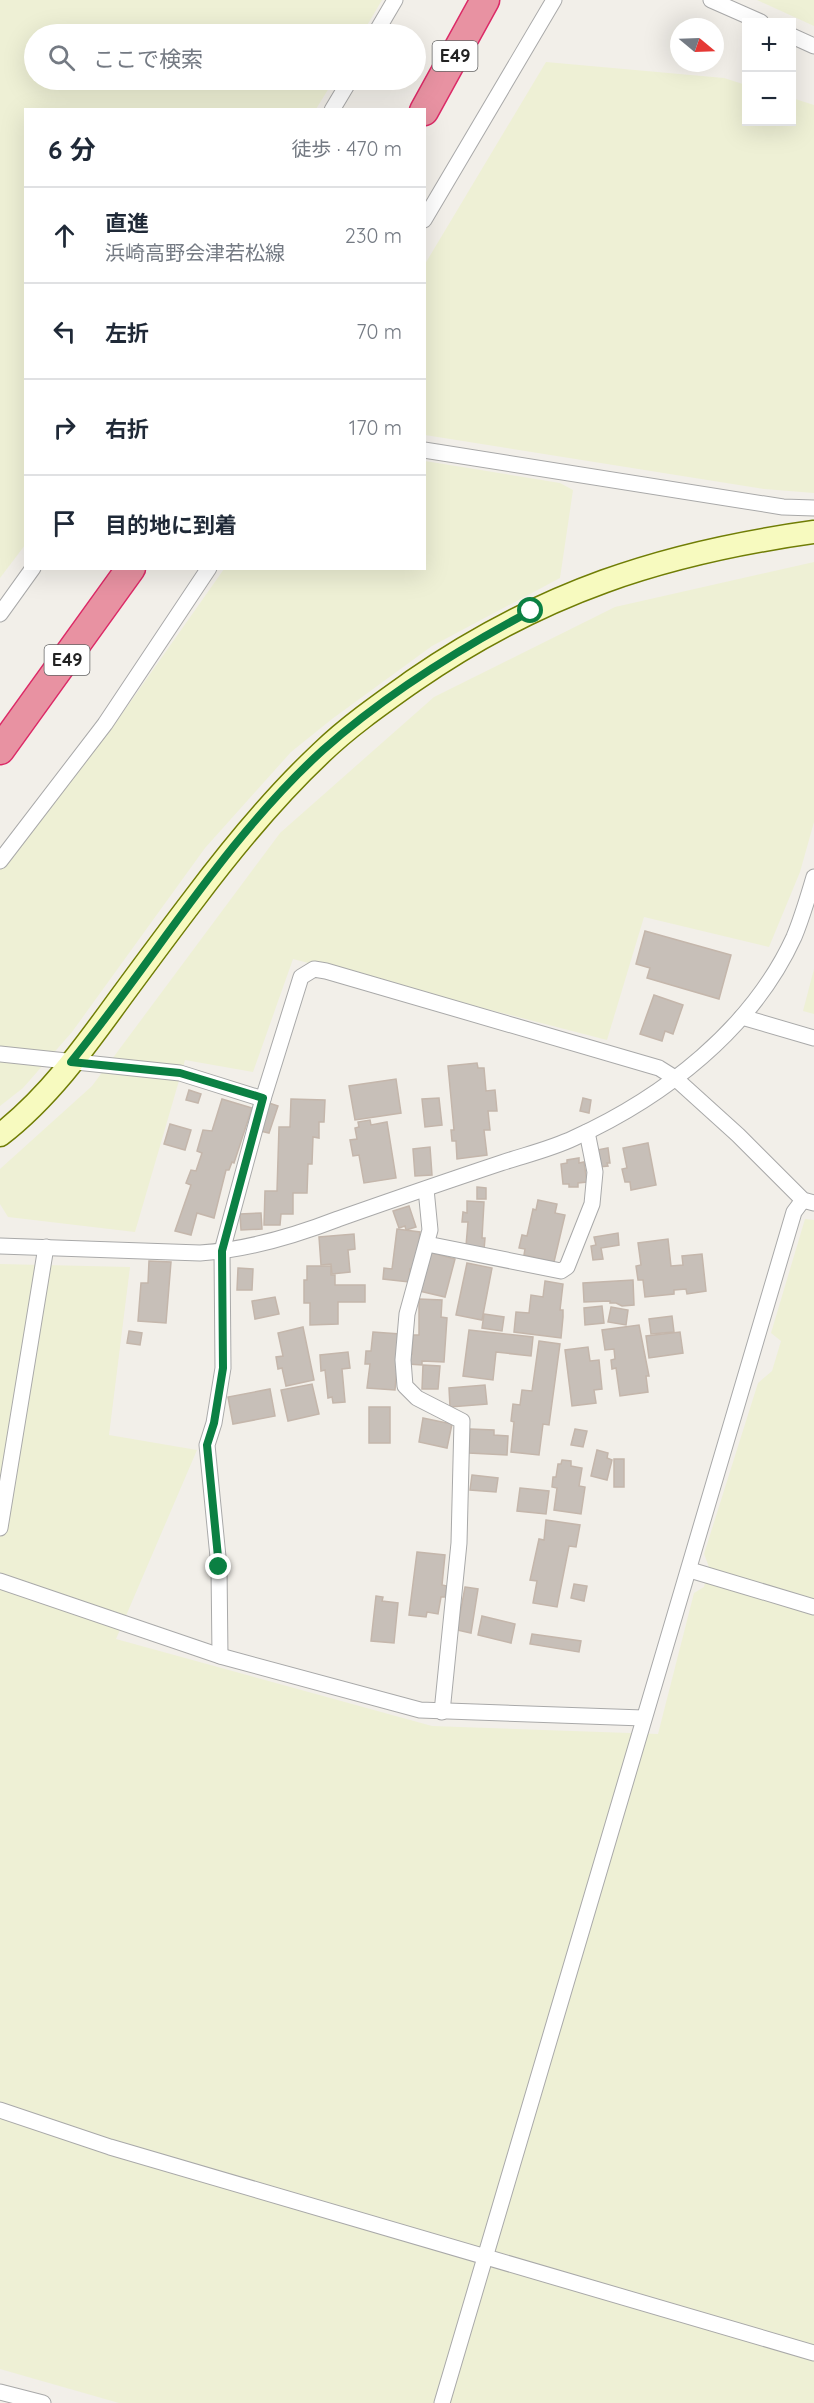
<!DOCTYPE html>
<html lang="ja">
<meta charset="utf-8">
<style>
body{margin:0;font-family:Quicksand,"Noto Sans JP",sans-serif;background:#f6f6f7;color:#1f2937}
.controls{position:absolute;right:18px;top:18px;display:grid;overflow:hidden;border-radius:0px;box-shadow:0 6px 24px #0002}
.controls button{width:54px;height:54px;display:grid;place-items:center;padding:0;border:0;border-bottom:2px solid #e0e1e3;background:#fff;color:#1f2937;font:30px sans-serif}
.compass{position:absolute;left:670px;top:18px;width:54px;height:54px;border-radius:50%;background:#fff;box-shadow:0 6px 24px #0002;rotate:109deg}
.stop{position:absolute;width:18px;height:18px;margin:-14px;border:4px solid #0b8043;border-radius:50%;background:#fff}
.stop.end{background:#0b8043;border-color:#fff;box-shadow:0 2px 6px #0008}
.list{margin:0;padding:0;list-style:none}
h2{display:flex;justify-content:space-between;align-items:center;height:78px;margin:0;padding:0 24px;font-size:26px}
h2 small{font-size:20px;font-weight:400;color:#747a83}
.list li{display:grid;grid-template-columns:39px 1fr auto;gap:18px;align-items:center;box-sizing:border-box;height:96px;padding:0 24px;border-top:2px solid #e0e1e3}
.list b{display:block;font-size:22px;white-space:nowrap}
.list p{margin:0;font-size:20px;white-space:nowrap;color:#747a83}
.list em{font-size:20px;font-style:normal;color:#747a83}
.icon{flex:none;width:33px;height:33px;fill:none;stroke:currentColor;stroke-width:2;stroke-linecap:round;stroke-linejoin:round}
.map{position:relative;flex:none;width:814px;height:2403px;overflow:hidden}
.search{position:absolute;background:#fff;box-shadow:0 6px 24px #0002;left:24px;top:24px;width:402px;height:66px;display:flex;align-items:center;gap:15px;box-sizing:border-box;padding:0 21px;border-radius:33px;color:#747a83;font-size:22px}
.panel{position:absolute;background:#fff;box-shadow:0 6px 24px #0002;left:24px;top:108px;width:402px;height:462px;border-radius:0px}
.map>svg:first-child{display:block}
</style>
<div class="map">
<svg width="814" height="2403" viewBox="0 0 814 2403">
<rect width="100%" height="100%" fill="#f2efe9"/>
<!-- farmland -->
<g fill="#eef0d5">
<path d="M0 0H382L362 34H34V80H334L316 109 26 110 25 545 0 578Z"/>
<path d="M757 0H814V26Z"/>
<path d="M546 62 724 78 746 85V122H792V98L814 105V493L764 489 425 435V264Z"/>
<path d="M425 461 560 483 573 490 560 578 432 646 332 719 291 752 205 848 72 1032 23 1088 0 1106V870L112 728 224 569 424 568Z"/>
<path d="M814 562V822L800 872 769 947 644 917 607 1040 293 959 253 1072 185 1060 135 1232 8 1217 0 1204V1169L92 1086 280 833 434 697 615 607Z"/>
<path d="M814 969V1014L803 1011Z"/>
<path d="M805 1219 814 1220V2403H119L0 2369V1264L130 1267 109 1435 197 1450 116 1639 432 1726 658 1734 694 1593 704 1587 709 1567 704 1554 758 1383 772 1371 781 1341 771 1333Z"/>
</g>
<!-- building -->
<g fill="#c7bfb8" stroke="#c4b6ab" stroke-width="1.5">
<path d="M645 931 731 955 719 999 647 978 650 968 636 964Z"/>
<path d="M654 995 683 1005 673 1034 665 1031 662 1041 640 1034Z"/>
<path d="M477 1063 478 1068H484L486 1091 495 1090 497 1111H488L490 1130H484L487 1155 457 1159 456 1141H452L451 1130H454L448 1066Z"/>
<path d="M396 1079 401 1113 355 1120 349 1086Z"/>
<path d="M189 1090 201 1094 198 1103 186 1100Z"/>
<path d="M439 1098 442 1125 425 1127 422 1099Z"/>
<path d="M583 1098 591 1100 589 1113 580 1111Z"/>
<path d="M222 1099 252 1108 234 1163 232 1162 229 1170H226L214 1218 197 1213 191 1235 175 1231 191 1185 186 1183 191 1170 196 1171 202 1153 197 1151 203 1130 212 1131Z"/>
<path d="M291 1099 325 1100 324 1122H319V1138L313 1137 312 1164H308L307 1193H293V1214H281L280 1225H264L265 1191H277L279 1127H290Z"/>
<path d="M269 1103 278 1106 269 1133 260 1131Z"/>
<path d="M370 1120 371 1125 387 1122 396 1178 364 1183 359 1155 353 1156 350 1140 357 1139 355 1128 359 1127 358 1122Z"/>
<path d="M170 1124 191 1130 185 1150 164 1144Z"/>
<path d="M648 1143 656 1185 631 1190 630 1182H625L622 1169 627 1168 623 1148Z"/>
<path d="M430 1147 432 1175 415 1176 413 1149Z"/>
<path d="M608 1148 610 1163H607L608 1166 599 1167 597 1150Z"/>
<path d="M579 1158V1163L584 1162 587 1182 578 1183V1187H569V1184H563L561 1164 567 1163V1160Z"/>
<path d="M477 1187 486 1188V1199H477Z"/>
<path d="M538 1200 557 1204 555 1213 565 1215 554 1262 524 1255 525 1249 519 1248 522 1235 527 1236 533 1209 536 1210Z"/>
<path d="M467 1201 484 1202 482 1238H485L484 1250 466 1246 468 1222H462L463 1212 467 1213Z"/>
<path d="M409 1206 416 1227 406 1230 405 1226 399 1228 393 1211Z"/>
<path d="M261 1213 262 1229 241 1230 240 1214Z"/>
<path d="M397 1229 420 1232 416 1269H410L409 1282 383 1279 384 1268 392 1269Z"/>
<path d="M618 1233 619 1245 601 1248 603 1259 593 1260 591 1246 596 1245 594 1237Z"/>
<path d="M354 1234 355 1249 348 1250 350 1272 332 1274 331 1264 321 1265 319 1237Z"/>
<path d="M668 1239 671 1266 683 1265 682 1256 702 1254 706 1291 687 1294 686 1289 674 1290V1294L645 1297 643 1280H638L636 1266 641 1265 638 1243Z"/>
<path d="M429 1252 455 1259 445 1297 419 1291Z"/>
<path d="M149 1261 171 1262 166 1323 138 1321 141 1283H148Z"/>
<path d="M467 1263 492 1268 482 1320 456 1315Z"/>
<path d="M307 1266H331V1275H335V1285H365V1302H338V1324L310 1325V1303H304V1280H307Z"/>
<path d="M238 1268 253 1269 252 1290H237Z"/>
<path d="M633 1280 634 1305 622 1306 616 1303H610V1301L584 1302 583 1283Z"/>
<path d="M545 1281 563 1284 560 1310H563V1317L561 1338 514 1332 516 1312 529 1313 531 1295 543 1297Z"/>
<path d="M275 1297 279 1314 255 1319 252 1301Z"/>
<path d="M419 1299 442 1300 441 1317 447 1318 444 1362 422 1361V1365L408 1364 409 1354H412L413 1335H419Z"/>
<path d="M602 1306 604 1323 585 1325 584 1308Z"/>
<path d="M611 1307 628 1310 626 1325 608 1322Z"/>
<path d="M484 1314 504 1317 502 1331 482 1328Z"/>
<path d="M672 1316 674 1332 651 1334 649 1319Z"/>
<path d="M639 1325 649 1376H646L648 1392 620 1396 616 1368 612 1369 611 1360 615 1359 614 1349 605 1350 602 1330Z"/>
<path d="M303 1327 314 1380 286 1386 282 1368 278 1369 276 1357 283 1356 278 1333Z"/>
<path d="M469 1330 533 1337 531 1356 496 1352 493 1380 463 1376Z"/>
<path d="M129 1331 142 1333 140 1345 127 1343Z"/>
<path d="M373 1332 400 1334 395 1390 367 1388 370 1364H365L366 1351H371Z"/>
<path d="M680 1332 683 1353 649 1358 646 1336Z"/>
<path d="M539 1341 560 1344 549 1425 543 1424 539 1455 511 1452 514 1422 511 1421 513 1404 520 1405 522 1390 532 1391Z"/>
<path d="M588 1347 590 1361 599 1360 602 1389 594 1390 596 1403 572 1406 565 1350Z"/>
<path d="M348 1352 350 1368 342 1369 345 1402 333 1403 332 1397 328 1398 325 1370 321 1371 320 1355Z"/>
<path d="M423 1365 440 1366 438 1389H422Z"/>
<path d="M312 1384 319 1414 288 1421 281 1390Z"/>
<path d="M485 1385 487 1404 450 1407 449 1388Z"/>
<path d="M270 1389 275 1416 233 1424 228 1397Z"/>
<rect x="369" y="1407" width="21" height="36"/>
<path d="M423 1418 452 1424 447 1448 419 1442Z"/>
<path d="M470 1429 494 1430V1435L508 1436 507 1455 469 1453Z"/>
<path d="M575 1429 587 1431 583 1447 571 1445Z"/>
<path d="M597 1450 608 1453 607 1458 612 1460 607 1480 591 1476Z"/>
<rect x="614" y="1459" width="10" height="28"/>
<path d="M562 1460 571 1461V1466L582 1468 579 1486 585 1487 581 1514 554 1510 557 1488 552 1487 553 1477H556L558 1464H561Z"/>
<path d="M472 1475 498 1478 496 1492 470 1490Z"/>
<path d="M520 1488 549 1491 546 1514 517 1511Z"/>
<path d="M546 1520 580 1525 576 1547 569 1546 557 1607 533 1603 537 1581 530 1580 539 1539 544 1540Z"/>
<path d="M417 1552 445 1555 442 1585 447 1586 445 1597H441L438 1614 427 1612 426 1617 409 1615Z"/>
<path d="M574 1584 587 1586 584 1601 571 1598Z"/>
<path d="M465 1587 478 1589 471 1633 457 1630Z"/>
<path d="M376 1596 383 1597 382 1601 398 1603 394 1643 371 1641Z"/>
<path d="M482 1616 515 1624 511 1643 478 1635Z"/>
<path d="M532 1634 581 1641 579 1652 530 1644Z"/>
</g>
<g fill="none" stroke-linecap="round" stroke-linejoin="round">
<defs>
<g id="minor">
<path d="M711 0 761 22"/>
<path d="M375 34 395 0"/>
<path d="M792 36 814 46"/>
<path d="M332 110 350 80"/>
<path d="M424 220 554 0"/>
<path d="M424 450 783 507 814 508"/>
<path d="M0 614 33 568"/>
<path d="M0 861 105 724 209 568"/>
<path d="M742 1017 814 1038"/>
<path d="M0 1054 180 1073 263 1099"/>
<path d="M426 1189 430 1230 407 1314 403 1360 405 1386 417 1398 462 1421 459 1543 442 1712"/>
<path d="M427 1244 561 1271 567 1267 592 1204 595 1172 587 1132"/>
<path d="M0 1246 200 1253C247 1250 294 1236 338 1219 392 1200 447 1181 501 1163 525 1155 551 1149 574 1138 664 1097 752 1029 794 937 802 918 808 897 814 877"/>
<path d="M0 1528 46 1247"/>
<path d="M690 1570 814 1607"/>
<path d="M0 1581 220 1656 420 1710 643 1718"/>
<path d="M220 1656 219 1567 207 1445 214 1423 223 1368 222 1251 263 1099 301 977 314 969 326 971 659 1068 675 1078 738 1135 803 1200 814 1203"/>
<path d="M0 2110 110 2147 814 2353"/>
<path d="M0 2392 43 2403"/>
<path d="M442 2403 794 1212 803 1200"/>
</g>
<path id="secondary" d="M0 1135C47 1099 84 1048 118 1001 143 967 168 933 194 899 233 847 274 797 322 752 349 726 382 703 413 681 540 593 662 553 814 532"/>
<g id="motorway">
<path d="M424 111 485 0"/>
<path d="M0 750 131 568"/>
</g>
</defs>
<!-- minor casing -->
<use href="#minor" stroke="#a9a9a9" stroke-width="17"/>
<!-- secondary casing -->
<use href="#secondary" stroke="#707d05" stroke-width="25"/>
<!-- motorway casing -->
<use href="#motorway" stroke="#dc2a67" stroke-width="31"/>
<!-- minor -->
<use href="#minor" stroke="#fff" stroke-width="15"/>
<!-- secondary -->
<use href="#secondary" stroke="#f7fabf" stroke-width="22"/>
<!-- motorway -->
<use href="#motorway" stroke="#e892a2" stroke-width="28"/>
</g>
<g fill="none" stroke-linecap="round" stroke-linejoin="round">
<!-- route -->
<path stroke="#0b8043" stroke-width="8" d="M219 1567 207 1445 214 1423 223 1368 222 1251 263 1098 180 1073 71 1062C155 959 224 840 323 750 386 694 457 650 531 611"/>
</g>
<g text-anchor="middle" stroke-width="6" stroke-linejoin="round" paint-order="stroke">
<!-- shield labels -->
<g fill="#fff" stroke="#646464" stroke-width="1.5">
<rect x="432.5" y="41" width="45" height="30" rx="4.5"/>
<rect x="44.5" y="645" width="45" height="30" rx="4.5"/>
</g>
<g font-size="18" font-weight="bold" fill="#222">
<text x="455" y="62">E49</text>
<text x="67" y="666">E49</text>
</g>
</g>
</svg>
<div class="controls">
<button>+</button>
<button>−</button>
</div>
<svg class="compass" viewBox="-18 -18 36 36"><path d="M0-13l5 13h-10z" fill="#e53935"/><path d="M0 13l5-13h-10z" fill="#747a83"/></svg>
<div class="stop" style="left:531px;top:611px"></div>
<div class="stop end" style="left:219px;top:1567px"></div>
<div class="search"><svg class="icon" aria-label="search" viewBox="0 0 24 24"><circle cx="10" cy="10" r="6"/><path d="M15 15l6 6"/></svg>ここで検索</div>
<section class="panel">
<h2>6 分<small>徒歩 · 470 m</small></h2>
<ul class="list">
<li><svg class="icon" aria-label="ahead" viewBox="0 0 24 24"><path d="M12 20V5M6 11l6-6 6 6"/></svg><div><b>直進</b><p>浜崎高野会津若松線</p></div><em>230 m</em></li>
<li><svg class="icon" aria-label="left" viewBox="0 0 24 24"><path d="M17 20v-9H6M10 6l-5 5 5 5"/></svg><div><b>左折</b></div><em>70 m</em></li>
<li><svg class="icon" aria-label="right" viewBox="0 0 24 24"><path d="M7 20v-9h11M14 6l5 5-5 5"/></svg><div><b>右折</b></div><em>170 m</em></li>
<li><svg class="icon" aria-label="arrive" viewBox="0 0 24 24"><path d="M6 21V4h12l-3 4 3 4H6"/></svg><div><b>目的地に到着</b></div></li>
</ul>
</section>
</div>
